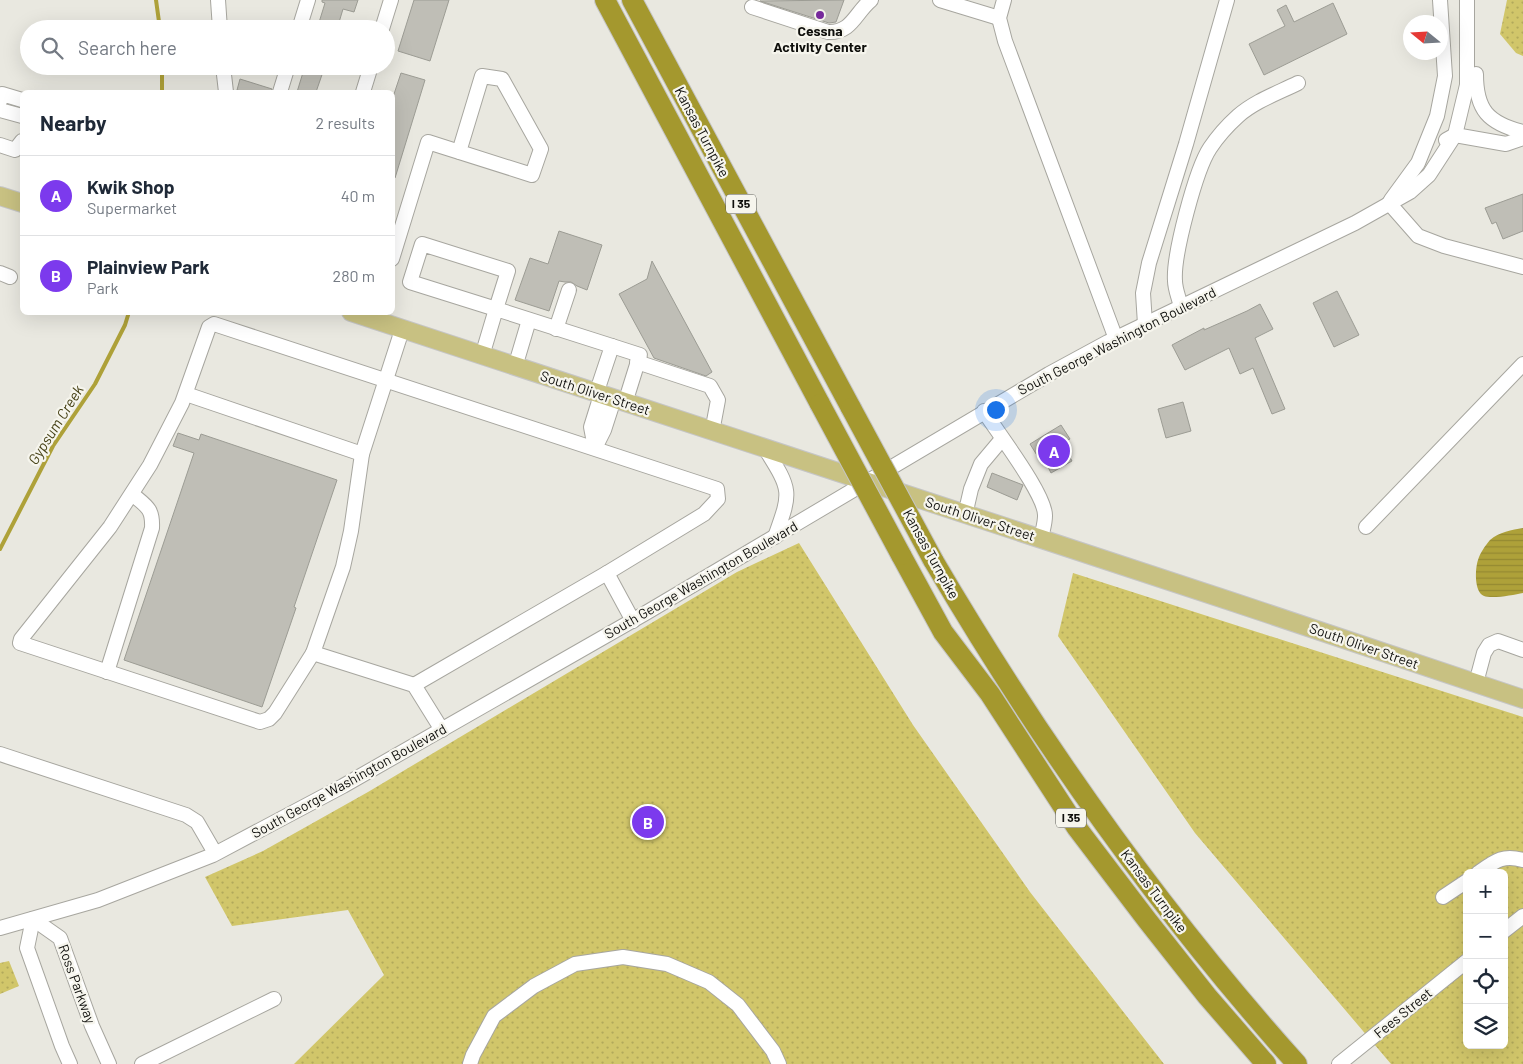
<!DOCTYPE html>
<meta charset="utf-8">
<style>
body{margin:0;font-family:Barlow,sans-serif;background:#f2f2f3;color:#1f2937}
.controls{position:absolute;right:15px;bottom:15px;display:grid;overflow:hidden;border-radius:8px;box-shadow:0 5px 20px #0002}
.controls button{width:45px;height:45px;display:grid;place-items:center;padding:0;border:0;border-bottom:1px solid #e0e1e3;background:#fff;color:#1f2937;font:25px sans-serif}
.compass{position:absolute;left:1403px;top:15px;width:45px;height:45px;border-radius:50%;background:#fff;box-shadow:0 5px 20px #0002;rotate:288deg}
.you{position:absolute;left:995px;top:409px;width:18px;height:18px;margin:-12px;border:4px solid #fff;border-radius:50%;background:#1a73e8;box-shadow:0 0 0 8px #1a73e833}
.badge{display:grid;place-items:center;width:32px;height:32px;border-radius:50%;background:#7c3aed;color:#fff;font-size:16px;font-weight:700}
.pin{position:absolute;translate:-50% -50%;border:2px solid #fff;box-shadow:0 1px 5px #0006}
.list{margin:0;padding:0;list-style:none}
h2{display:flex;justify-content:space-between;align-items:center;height:65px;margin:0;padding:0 20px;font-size:21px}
h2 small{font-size:16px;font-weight:400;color:#747a83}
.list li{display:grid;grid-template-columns:32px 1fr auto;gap:15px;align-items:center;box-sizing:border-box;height:80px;padding:0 20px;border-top:1px solid #e0e1e3}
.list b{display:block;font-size:19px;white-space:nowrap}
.list p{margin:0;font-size:16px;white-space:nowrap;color:#747a83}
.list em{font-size:16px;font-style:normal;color:#747a83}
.icon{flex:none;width:28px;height:28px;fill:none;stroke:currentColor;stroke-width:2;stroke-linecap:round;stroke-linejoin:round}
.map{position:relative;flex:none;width:1523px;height:1064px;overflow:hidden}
.search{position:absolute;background:#fff;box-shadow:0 5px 20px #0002;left:20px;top:20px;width:375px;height:55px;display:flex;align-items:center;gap:12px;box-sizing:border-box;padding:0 18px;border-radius:28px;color:#747a83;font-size:19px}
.panel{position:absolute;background:#fff;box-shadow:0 5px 20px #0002;left:20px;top:90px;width:375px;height:225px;border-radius:8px}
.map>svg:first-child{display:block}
</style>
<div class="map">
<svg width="1523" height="1064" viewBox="0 0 1523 1064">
<defs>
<pattern id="park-dots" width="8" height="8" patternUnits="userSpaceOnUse" patternTransform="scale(1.25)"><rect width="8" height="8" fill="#d1c66a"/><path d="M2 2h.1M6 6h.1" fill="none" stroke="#b2a95b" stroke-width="1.8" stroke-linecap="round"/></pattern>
<pattern id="water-rules" width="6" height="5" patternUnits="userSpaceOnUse" patternTransform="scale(1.25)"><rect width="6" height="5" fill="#aea139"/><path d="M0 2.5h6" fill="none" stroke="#948931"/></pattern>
</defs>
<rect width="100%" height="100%" fill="#e9e8e0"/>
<!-- park -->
<g fill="url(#park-dots)" fill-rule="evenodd">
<path d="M1507 0H1523V56L1516 53 1500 34Z"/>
<path d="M799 543 913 725 1030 892 1164 1064H294L384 975 348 910 232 926 205 877 263 851 368 792 737 572Z"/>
<path d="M1073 573 1523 717V1064H1391L1195 833 1058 636ZM1467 873H1504V1045H1467Z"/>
<path d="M9 961 19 986 0 994V963Z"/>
</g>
<!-- water -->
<path fill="url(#water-rules)" d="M1523 528V593C1514 595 1492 599 1484 596 1474 592 1475 569 1478 560 1480 553 1485 546 1490 540 1499 532 1512 530 1523 528Z"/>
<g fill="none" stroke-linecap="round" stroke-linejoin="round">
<!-- stream -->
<g stroke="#aea139" stroke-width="4">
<path d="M156 0 160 29"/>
<path d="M162 66V92"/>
<path d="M0 549 53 446 95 384 125 325 129 312"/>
</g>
</g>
<!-- building -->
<g fill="#bfbeb6" stroke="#9c9c94">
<path d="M322 0H358L354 12 343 9 337 29H317L325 3 322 2Z"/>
<path d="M414 0H449L430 61 398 51Z"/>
<path d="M844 0 836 22 829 23 760 1Z"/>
<path d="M1333 3 1347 34 1264 75 1249 44 1285 26 1277 10 1286 5 1294 22Z"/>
<path d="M305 66H325L316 92H297Z"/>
<path d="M401 73 425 80 395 178 392 177V100Z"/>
<path d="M240 79 272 89 271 92H245L237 90Z"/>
<path d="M1523 194V231L1503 239 1496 222 1492 224 1485 208Z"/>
<path d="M559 231 602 245 587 290 577 286 571 282H565L559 281 549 311 515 300 530 258 548 264Z"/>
<path d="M652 261 712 372 706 376 654 358 619 294 647 279Z"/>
<path d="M1337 291 1359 335 1334 347 1313 303Z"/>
<path d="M1260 304 1273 329 1255 338 1285 409 1272 414 1253 368 1240 374 1229 348 1185 370 1172 345 1204 328V330L1247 311Z"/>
<path d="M1183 402 1191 431 1166 438 1158 409Z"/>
<path d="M1061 425 1070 439 1062 443 1072 461 1051 473 1046 463 1043 465 1030 444Z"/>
<path d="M178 433 199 440 201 434 337 480 294 607 296 608 262 707 124 660 194 453 173 446Z"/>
<path d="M992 473 1023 485 1017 500 987 487Z"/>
</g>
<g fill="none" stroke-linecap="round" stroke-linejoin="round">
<defs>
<g id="minor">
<path d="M218 0 220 29"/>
<path d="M940 0 999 18"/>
<path d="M1004 0 999 18 1005 41 1116 339"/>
<path d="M752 7 828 32C852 33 855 13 871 0"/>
<path d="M299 29 308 0"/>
<path d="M382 29 391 0"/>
<path d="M223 66 226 92"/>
<path d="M1476 74C1476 110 1488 123 1523 132"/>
<path d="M280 92 288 66"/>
<path d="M363 92 371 66"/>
<path d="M0 101 2 94 22 100"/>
<path d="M0 110 22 116"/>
<path d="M1446 140 1455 135 1506 144 1523 138"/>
<path d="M0 145 15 150 22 141"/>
<path d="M1391 200 1418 163 1437 116 1445 76 1440 0"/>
<path d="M1389 203 1418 236 1444 246 1523 267"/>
<path d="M392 259 428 142 532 175 541 149 502 79 482 76 459 152"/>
<path d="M0 273 10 277"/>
<path d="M1181 307C1179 298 1175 289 1175 281 1173 255 1196 169 1210 148 1218 136 1228 125 1238 116 1255 101 1278 93 1298 83"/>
<path d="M1145 324 1143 293 1149 263 1186 144 1227 0"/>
<path d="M556 329 569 290"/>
<path d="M402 330 362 454 351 531 343 567 313 653 414 685 442 730"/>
<path d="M612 346 640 355 625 403"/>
<path d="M482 356 496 309 410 282 422 244 508 271 496 309 612 346 596 394"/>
<path d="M637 362 710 386 718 400 712 432"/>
<path d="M515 367 529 320"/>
<path d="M186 394 362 454"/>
<path d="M601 395 591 427 595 448 604 430 614 399"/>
<path d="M984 411C997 432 1046 495 1045 516 1045 524 1042 532 1041 539"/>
<path d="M766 450C792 491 791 492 775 537"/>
<path d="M965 515 971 489 981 464 1002 439"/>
<path d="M1366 527 1523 364"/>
<path d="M607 573 633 621"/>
<path d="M313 653 275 713 269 719 260 722 20 643 21 639 110 527 150 465 182 403 209 327 214 324 717 489 718 499 704 514 607 573 414 685"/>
<path d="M107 672 152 528C153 508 146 506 132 494"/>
<path d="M1476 683 1484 653 1489 645 1498 641 1523 650"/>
<path d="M0 754 186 815 197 822 215 853"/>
<path d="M1478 873C1495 861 1503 854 1523 860"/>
<path d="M1443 897 1467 881"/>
<path d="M33 919 60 938 92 1026 109 1064"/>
<path d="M33 919 27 948 62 1046 70 1064"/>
<path d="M0 928 98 900 213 855 343 786 644 614 1049 374 1108 342 1355 223 1410 192 1429 175 1455 135 1467 85V0"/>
<path d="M1504 931 1523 916"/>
<path d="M142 1064 274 999"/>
<path d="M470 1064 473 1055 494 1016 534 986 575 964 623 957 667 964 709 982 738 1005 773 1051 779 1064"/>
<path d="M1339 1064 1467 961"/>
</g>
<g id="major">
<path d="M0 196 22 203"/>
<path d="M351 312 1230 601 1523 699"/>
</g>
<g id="highway">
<path d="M605 0 820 404"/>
<path d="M632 0 851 408"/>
<path d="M901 555 943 632 990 694 1077 828 1147 920 1207 996 1266 1064"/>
<path d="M933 560C1038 739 1158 909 1297 1064"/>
</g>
</defs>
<!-- minor casing -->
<use href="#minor" stroke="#a7a69f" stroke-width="16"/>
<!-- major casing -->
<use href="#major" stroke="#c5c5c5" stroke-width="20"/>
<!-- highway casing -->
<use href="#highway" stroke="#c5c5c5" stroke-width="22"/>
<!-- minor -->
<use href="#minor" stroke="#fff" stroke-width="14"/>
<!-- major -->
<use href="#major" stroke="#c8c182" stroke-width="18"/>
<!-- highway -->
<use href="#highway" stroke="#a4982e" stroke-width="20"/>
<defs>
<g id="highway-bridge">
<path d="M820 404 901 555"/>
<path d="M851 408 933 560"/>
</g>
</defs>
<!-- highway-bridge casing -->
<use href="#highway-bridge" stroke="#c5c5c5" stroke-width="22" stroke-linecap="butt"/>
<!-- highway-bridge -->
<use href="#highway-bridge" stroke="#a4982e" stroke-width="20"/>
</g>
<!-- markers -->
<circle fill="#76299b" stroke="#f6f5ed" stroke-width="2" cx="820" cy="15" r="5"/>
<g text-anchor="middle" stroke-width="4.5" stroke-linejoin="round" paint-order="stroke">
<!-- shield labels -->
<g fill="#f6f5ed" stroke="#545450" stroke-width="1">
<rect x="726" y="194.5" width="30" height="19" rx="4"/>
<rect x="1056" y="808.5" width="30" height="19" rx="4"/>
</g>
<g font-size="12" font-weight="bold" fill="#0f0f0c">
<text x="741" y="208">I 35</text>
<text x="1071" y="822">I 35</text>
</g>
<!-- poi labels -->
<g font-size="14" font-weight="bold" fill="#0f0f0c" stroke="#f6f5ed">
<text x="820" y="36">Cessna<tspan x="820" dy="16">Activity Center</tspan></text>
</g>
<!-- street labels -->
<g font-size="14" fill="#0f0f0c" stroke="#f6f5ed">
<text transform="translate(702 132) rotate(62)" y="5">Kansas Turnpike</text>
<text transform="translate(1117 341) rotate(-27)" y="5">South George Washington Boulevard</text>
<text transform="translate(595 393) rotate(18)" y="5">South Oliver Street</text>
<text transform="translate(980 519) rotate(18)" y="5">South Oliver Street</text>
<text transform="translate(931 554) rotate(61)" y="5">Kansas Turnpike</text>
<text transform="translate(701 580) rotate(-30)" y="5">South George Washington Boulevard</text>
<text transform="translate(1364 646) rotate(19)" y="5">South Oliver Street</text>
<text transform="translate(349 781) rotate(-29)" y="5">South George Washington Boulevard</text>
<text transform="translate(1154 891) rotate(53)" y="5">Kansas Turnpike</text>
<text transform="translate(77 984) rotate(70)" y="5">Ross Parkway</text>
<text transform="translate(1403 1013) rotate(-39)" y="5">Fees Street</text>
</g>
<!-- water labels -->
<g font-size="15" font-style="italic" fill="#474217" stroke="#f6f5ed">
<text transform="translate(56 425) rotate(-58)" y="5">Gypsum Creek</text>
</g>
</g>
</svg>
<div class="controls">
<button>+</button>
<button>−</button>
<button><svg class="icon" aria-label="locate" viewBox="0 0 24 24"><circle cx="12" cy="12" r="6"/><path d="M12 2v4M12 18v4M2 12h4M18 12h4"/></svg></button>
<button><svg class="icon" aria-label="layers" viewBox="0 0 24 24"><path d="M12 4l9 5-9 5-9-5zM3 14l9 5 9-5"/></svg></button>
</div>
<svg class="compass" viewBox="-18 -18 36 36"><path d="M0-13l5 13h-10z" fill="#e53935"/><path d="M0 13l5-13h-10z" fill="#747a83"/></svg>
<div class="you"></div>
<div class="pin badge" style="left:1054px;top:451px">A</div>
<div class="pin badge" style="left:648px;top:822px">B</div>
<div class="search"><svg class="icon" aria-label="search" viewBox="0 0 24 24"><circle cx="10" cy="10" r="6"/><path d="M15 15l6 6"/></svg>Search here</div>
<section class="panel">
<h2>Nearby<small>2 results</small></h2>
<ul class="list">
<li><span class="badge">A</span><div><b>Kwik Shop</b><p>Supermarket</p></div><em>40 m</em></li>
<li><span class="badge">B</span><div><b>Plainview Park</b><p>Park</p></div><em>280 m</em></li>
</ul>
</section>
</div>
